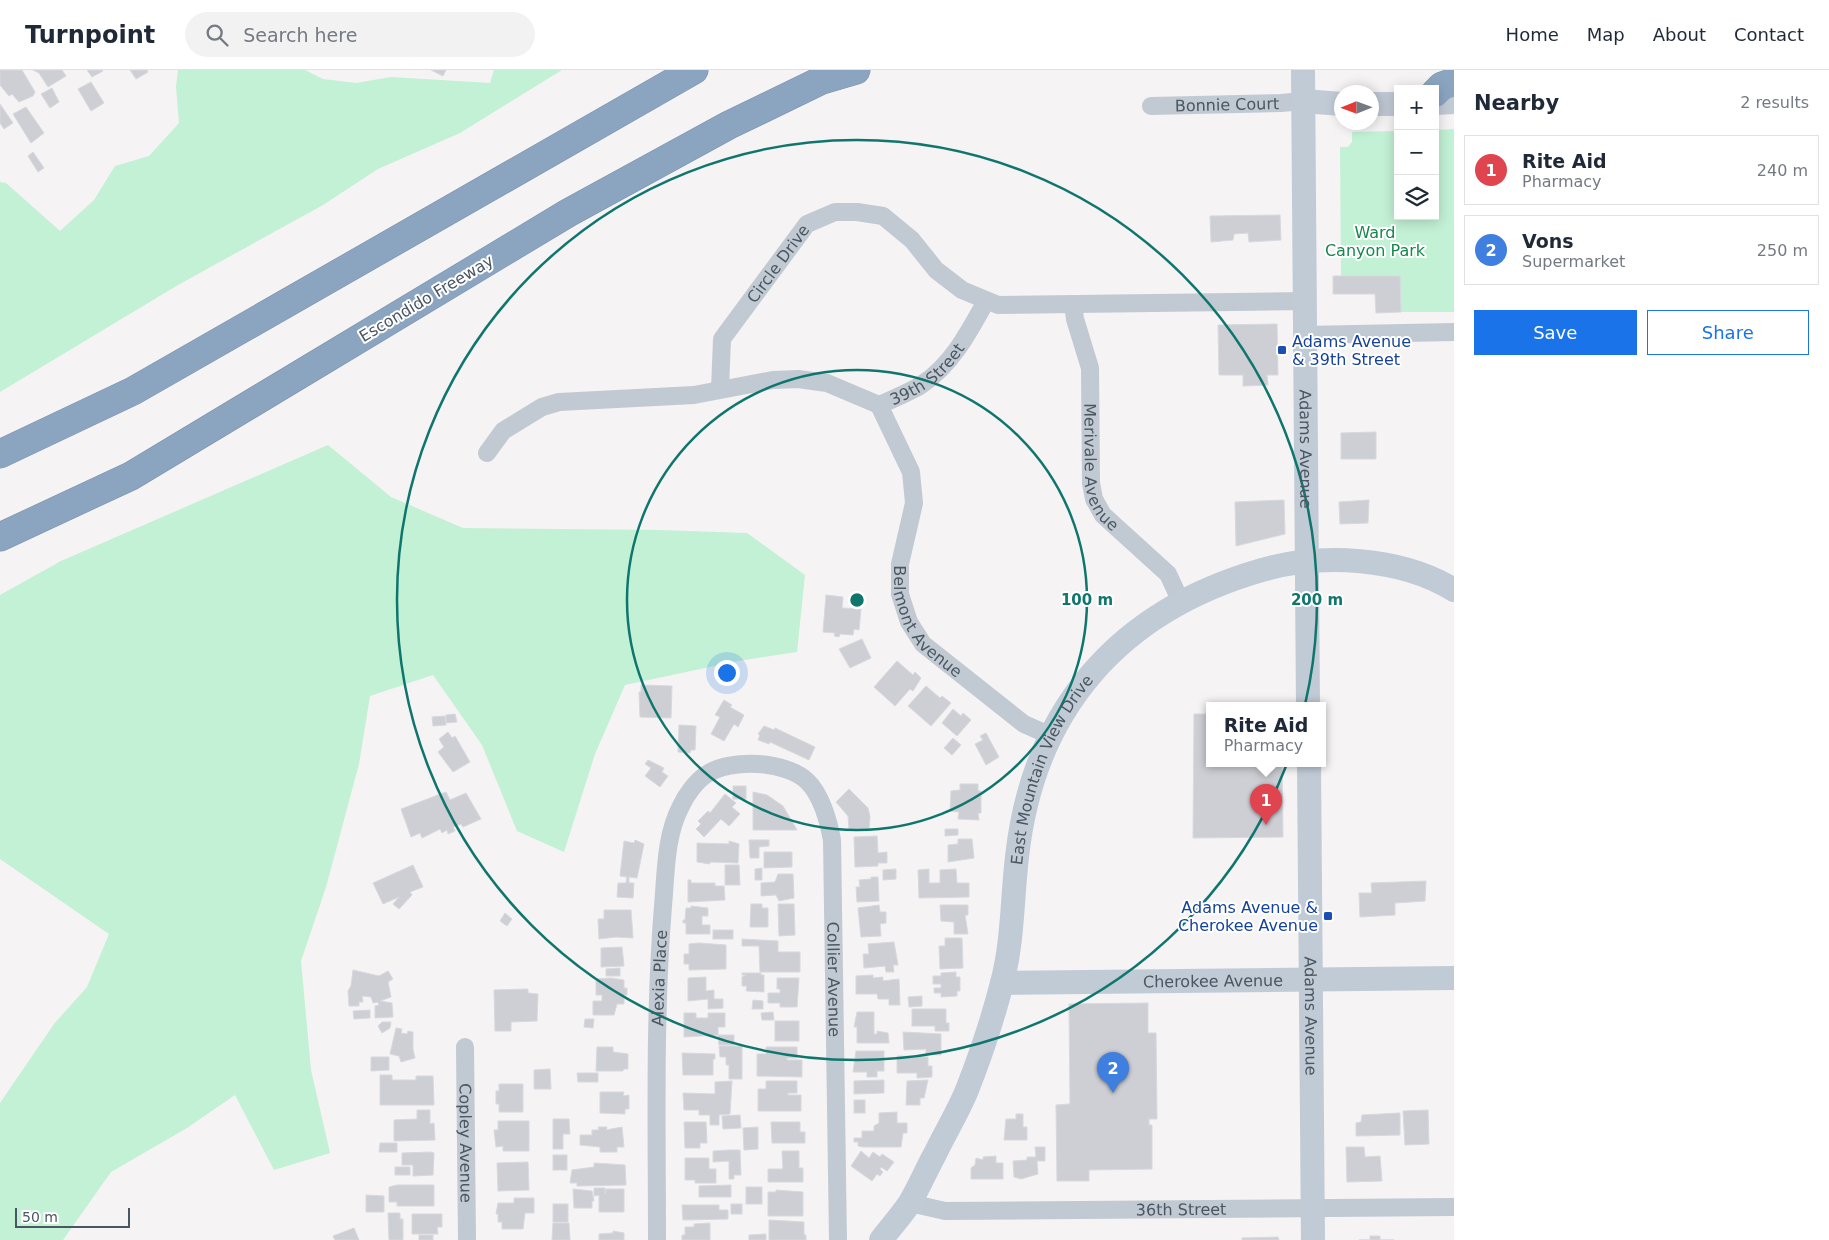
<!DOCTYPE html>
<meta charset="utf-8">
<style>
body{margin:0;font-family:"DejaVu Sans",sans-serif;background:#f2f2f3;color:#1f2937}
.controls{position:absolute;right:15px;top:15px;display:grid;overflow:hidden;border-radius:0px;box-shadow:0 2px 12px #0003}
.controls button{width:45px;height:45px;display:grid;place-items:center;padding:0;border:0;border-bottom:1px solid #e0e1e3;background:#fff;color:#1f2937;font:25px sans-serif}
.compass{position:absolute;left:1334px;top:15px;width:45px;height:45px;border-radius:50%;background:#fff;box-shadow:0 2px 12px #0003;rotate:269deg}
.scale{position:absolute;left:15px;bottom:12px;width:115px;box-sizing:border-box;padding-left:5px;border:2px solid #4a5661;border-top:0;font-size:14px;line-height:18px;white-space:nowrap;color:#4a5661;-webkit-text-stroke:4px #fff;paint-order:stroke}
.you{position:absolute;left:726px;top:602px;width:18px;height:18px;margin:-12px;border:4px solid #fff;border-radius:50%;background:#1a73e8;box-shadow:0 0 0 8px #1a73e833}
.badge{display:grid;place-items:center;width:32px;height:32px;border-radius:50%;background:#1a73e8;color:#fff;font-size:16px;font-weight:700}
.pin{position:absolute;translate:-50% -41px;filter:drop-shadow(0 1px 2px #0008)}
.pin::after{content:'';position:absolute;top:26px;width:18px;height:15px;background:inherit;clip-path:polygon(0 0,100% 0,50% 100%)}
.popup{position:absolute;left:1206px;top:632px;width:120px;height:65px;box-sizing:border-box;display:grid;place-content:center;border-radius:0px;background:#fff;filter:drop-shadow(0 1px 4px #0005);font-size:16px;white-space:nowrap;color:#747a83}
.popup b{font-size:19px;color:#1f2937}
.popup::after{content:'';position:absolute;left:50%;top:100%;margin-left:-10px;border:10px solid transparent;border-top-color:#fff}
.list{margin:0;padding:0;list-style:none}
h2{display:flex;justify-content:space-between;align-items:center;height:65px;margin:0;padding:0 20px;font-size:21px}
h2 small{font-size:16px;font-weight:400;color:#747a83}
.list li{display:grid;grid-template-columns:32px 1fr auto;gap:15px;align-items:center;box-sizing:border-box;height:70px;margin:0 10px 10px;padding:0 10px;border:1px solid #e0e1e3;border-radius:0px}
.list b{display:block;font-size:19px;white-space:nowrap}
.list p{margin:0;font-size:16px;white-space:nowrap;color:#747a83}
.list em{font-size:16px;font-style:normal;color:#747a83}
.actions{display:flex;gap:10px;padding:15px 20px}
.actions a{flex:1;padding:11px 0;border:1px solid #1a73e8;border-radius:0px;text-align:center;font-size:18px;color:#1a73e8}
.actions .main{background:#1a73e8;color:#fff}
.icon{flex:none;width:28px;height:28px;fill:none;stroke:currentColor;stroke-width:2;stroke-linecap:round;stroke-linejoin:round}
.map{position:relative;flex:none;width:1454px;height:1170px;overflow:hidden}
header{display:flex;align-items:center;gap:30px;box-sizing:border-box;height:70px;padding:0 25px;background:#fff;border-bottom:1px solid #e0e1e3}
header strong{font-size:24px}
nav{display:flex;gap:28px;margin-inline-start:auto;font-size:18px}
.search{width:350px;height:45px;background:#f2f2f3;display:flex;align-items:center;gap:12px;box-sizing:border-box;padding:0 18px;border-radius:28px;color:#747a83;font-size:19px}
main{display:flex}
aside{flex:1;background:#fff}
.map>svg:first-child{display:block}
</style>
<header>
<strong>Turnpoint</strong>
<div class="search"><svg class="icon" aria-label="search" viewBox="0 0 24 24"><circle cx="10" cy="10" r="6"/><path d="M15 15l6 6"/></svg>Search here</div>
<nav><a>Home</a><a>Map</a><a>About</a><a>Contact</a></nav>
</header>
<main>
<div class="map">
<svg width="1454" height="1170" viewBox="0 0 1454 1170">
<rect width="100%" height="100%" fill="#f5f3f3"/>
<!-- green -->
<g fill="#c3f1d5">
<path d="M178 0H305L323 9 356 13 391 7 490 13 494 0H562L460 63 378 99 323 135 178 215 0 322V112L6 113 60 161 94 130 115 96 149 86 179 53 176 17Z"/>
<path d="M1454 59V242H1401L1400 206H1341L1340 77H1348L1352 72V62L1398 61V146H1435V60Z"/>
<path d="M328 375 391 427 463 458 659 460 747 463 805 505 797 582 738 591 625 615 595 684 564 782 517 761 482 675 433 605 370 626 359 694 326 817 301 891 311 1000 330 1083 274 1100 235 1025 187 1058 111 1102 63 1170H0V1033L54 954 87 917 109 864 0 789V525L61 491Z"/>
</g>
<!-- building -->
<g fill="#cdcfd5" stroke="#d7d9de">
<path d="M0 0H22L35 22 33 26 19 32 12 24 9 26 0 15Z"/>
<path d="M33 0H62L66 6 48 17 39 3Z"/>
<path d="M87 0H102L103 1 92 7Z"/>
<path d="M130 0H147L148 2 136 9Z"/>
<path d="M431 0H446L443 6Z"/>
<path d="M91 12 104 33 91 41 78 19Z"/>
<path d="M52 18 59 32 50 38 41 24Z"/>
<path d="M0 34 13 53 4 59 0 53Z"/>
<path d="M26 37 44 63 31 73 13 44Z"/>
<path d="M33 82 44 98 38 102 28 86Z"/>
<path d="M1280 145 1281 170 1249 172 1248 163 1234 164 1233 170 1211 172 1210 146Z"/>
<path d="M1333 206H1400L1401 242 1376 243 1375 224H1333Z"/>
<path d="M1277 254 1278 305H1267L1268 315 1243 316V305H1219L1218 255Z"/>
<path d="M1376 362V389H1341V363Z"/>
<path d="M1284 430 1285 464 1236 476 1235 432Z"/>
<path d="M1369 430 1368 453 1340 454 1339 432Z"/>
<path d="M826 525 843 527 842 538 861 539 859 560 854 559 853 565 840 564 839 567 834 566 835 563 823 562Z"/>
<path d="M862 569 871 588 850 598 839 579Z"/>
<path d="M897 591 913 605 915 602 921 608 913 621 910 619 895 636 874 617Z"/>
<path d="M641 615 672 616 671 648 640 647 639 622H641Z"/>
<path d="M926 616 940 628 942 626 951 633 931 656 908 636Z"/>
<path d="M724 630 732 635 730 637 744 645 738 657 734 654 724 671 711 664 720 647 715 645Z"/>
<path d="M953 639 961 646 963 643 971 650 957 666 942 653Z"/>
<path d="M455 644 457 652 446 653V645Z"/>
<path d="M1194 644H1210V694H1282L1283 767 1193 768Z"/>
<path d="M445 646 446 655 433 656 432 647Z"/>
<path d="M679 655 696 656 695 680H691L690 683 678 682Z"/>
<path d="M764 656 774 660 775 658 815 677 809 690 770 672 769 674 758 670 760 665 758 664Z"/>
<path d="M448 662 452 668 455 666 470 692 453 702 438 682 444 677 439 669Z"/>
<path d="M986 663 999 687 986 695 975 674 983 670 980 666Z"/>
<path d="M953 668 961 675 952 685 944 678Z"/>
<path d="M648 690 664 698 662 702 668 706 660 717 645 706 651 698 645 694Z"/>
<path d="M960 714H978V721H981V743H978L979 750 958 749 959 742 950 741 951 721 960 720Z"/>
<rect x="733" y="716" width="13" height="13"/>
<path d="M849 719 868 738 870 747 869 759H849L848 746 836 732Z"/>
<path d="M446 722 450 730 466 723 481 749 463 757 461 754 453 757 455 761 448 764 447 760 442 763 440 759 422 768 420 763 411 767 401 739Z"/>
<path d="M753 722 767 725 783 736 797 760H753Z"/>
<path d="M725 724 736 733 732 737 740 744 729 756 721 749 704 767 696 759 701 754 698 751 708 741 710 743Z"/>
<path d="M945 759H958V765L945 766Z"/>
<path d="M877 766 878 783 887 782V793H878V796L855 797 854 767Z"/>
<path d="M958 769H972L974 788 948 792V775L958 774Z"/>
<path d="M635 770 644 774 637 808 629 807V813H634L633 828 617 827 618 813H626L627 807 620 806 624 771 634 773Z"/>
<path d="M749 770H769V776L759 777V788H750Z"/>
<path d="M729 771 739 774 738 793 710 792V794L697 792V773L729 774Z"/>
<path d="M764 782H792V797L764 798Z"/>
<path d="M413 795 423 817 410 822 412 825 399 839 393 834 399 827 383 834 373 813Z"/>
<path d="M725 795H739L740 815H725Z"/>
<path d="M762 798V810H755V799Z"/>
<path d="M896 799V809L883 810V800Z"/>
<path d="M929 799V813H940V800L956 799 957 813H969V827L919 828 918 800Z"/>
<path d="M778 804H793L794 828 779 831 776 825 761 826V813L775 812Z"/>
<path d="M871 807H878L879 831 857 832 856 817H860L859 810 871 809Z"/>
<path d="M688 810H691V813H715V816H724L725 830 688 832Z"/>
<path d="M1426 811 1425 831 1395 833V845L1360 847 1359 823H1372L1371 813Z"/>
<path d="M751 834H762V838H768V857H750Z"/>
<path d="M778 834H794L795 865 779 866Z"/>
<path d="M879 835 880 842H886V853L880 854 881 866 861 867 858 838Z"/>
<path d="M940 835H968V845H965L968 864H954V852L941 851Z"/>
<path d="M691 836 708 838V846H702V855H710V864H686V853H683V850H685L686 838H691Z"/>
<path d="M604 840H631L633 868 616 867 599 869 598 849H604Z"/>
<path d="M505 843 512 849 507 856 500 851Z"/>
<rect x="713" y="860" width="20" height="9"/>
<path d="M945 868H962L963 898 940 899 939 876H945Z"/>
<path d="M742 869 778 871V882H800V902H760L759 876H742Z"/>
<path d="M894 872 898 895H893L894 902H886L885 896 864 898 863 884H869L868 874Z"/>
<path d="M699 873 726 875V899L689 900V894H684V884H689V874Z"/>
<path d="M622 877 624 896 601 897V878Z"/>
<path d="M620 898V906H606V899Z"/>
<path d="M353 900 379 906 388 901 393 909 388 912 391 927 380 931 392 933 393 947 375 948V936L379 935 378 932 373 933 371 927 362 926 363 932H359V936H349L348 921 351 916Z"/>
<path d="M956 902V907H960V921H957V926L941 927V923H934V918H941V914H933V906H941V903Z"/>
<path d="M742 903H761V905H764V922L746 921 747 916H742V907L746 905H742Z"/>
<path d="M873 905V908L883 907V911L899 909 900 935H889V929H878L877 924H856V906Z"/>
<path d="M706 907V921L714 920V929H723V938L708 939V929L688 931V908Z"/>
<path d="M611 908 624 910V918H627V925H624V934H617L614 945H593V931H602V925H596V909Z"/>
<path d="M777 908H799L797 937H780V933H768V923H780V919H777Z"/>
<path d="M528 919V923L538 924 537 951 511 952V961H495L494 920Z"/>
<path d="M922 926V936L909 937 908 927Z"/>
<path d="M753 930 763 931V939H752Z"/>
<path d="M1148 933V963H1156L1157 1049H1149V1055H1152V1099L1089 1100V1111H1057L1056 1035 1070 1034 1069 934Z"/>
<path d="M912 939H946V953H949V961H935V956H912Z"/>
<path d="M370 940V948L354 949 353 941Z"/>
<path d="M773 942 774 950H762L761 943Z"/>
<path d="M857 942H874V964H877V961L888 963 889 973H857V957H854Z"/>
<path d="M684 943H696V948H708V943H725V957H718V965L684 967Z"/>
<path d="M585 949H594L593 958 584 957Z"/>
<rect x="775" y="951" width="24" height="20"/>
<path d="M382 952H391L390 958 382 963 378 956Z"/>
<path d="M396 958 402 959 401 963 407 964 408 961 413 962V979L415 988 401 992 399 986 390 984Z"/>
<path d="M903 962 941 964V985L926 984V979L904 980Z"/>
<path d="M718 965H734V975H719Z"/>
<path d="M719 976H742V1009H729V995H726V987H720Z"/>
<path d="M597 977H613V982L628 984V999H624L623 1001H596Z"/>
<path d="M766 977H797V988H787V990H802V1007L757 1006V984H766Z"/>
<path d="M856 981H884V1001H877V1007H867V1002H853Z"/>
<path d="M682 983 715 984V989H713V1005H683Z"/>
<path d="M897 986 928 987V996H932V1007L917 1008V1003H897Z"/>
<path d="M371 987H389V1000L371 1001Z"/>
<path d="M550 999 551 1019H534V1000Z"/>
<path d="M577 1003H598V1012H578Z"/>
<path d="M380 1005H392V1010H416V1006H433L434 1035H380Z"/>
<path d="M884 1010V1023L854 1024V1011Z"/>
<path d="M928 1010 924 1028H920V1035H906L907 1011Z"/>
<path d="M732 1011 730 1044 719 1045V1055H710V1045H699V1040H684L683 1023 715 1024V1012Z"/>
<path d="M766 1011H797V1023H788V1025H801V1041H758V1019H766Z"/>
<path d="M499 1014H523V1042H499V1034H496V1021H499Z"/>
<path d="M600 1022H624L623 1026 629 1025V1039H625V1044L600 1043Z"/>
<rect x="854" y="1030" width="11" height="13"/>
<path d="M417 1040H430V1054L434 1053 435 1070 394 1071V1050L417 1049Z"/>
<path d="M1428 1040 1429 1074 1405 1075 1403 1041Z"/>
<path d="M897 1042V1053H907V1063H903L901 1077H863L858 1076V1072H854V1068H862V1061H874V1056L879 1053V1043Z"/>
<path d="M1400 1043V1065L1356 1066V1053L1361 1052 1362 1045Z"/>
<path d="M1016 1044H1023V1057H1027V1070H1004L1006 1049H1016Z"/>
<path d="M740 1045 741 1058 723 1059 722 1046Z"/>
<path d="M553 1049H569L570 1064H563V1079H553Z"/>
<path d="M498 1051H529V1081H503V1076L496 1077 494 1060H498Z"/>
<path d="M684 1052H706L707 1073H700V1078H685Z"/>
<path d="M771 1052H800V1062H805V1073H772Z"/>
<path d="M598 1057H607L606 1060 622 1057 624 1077H617V1082H600V1077L580 1075V1065H592V1060H599Z"/>
<path d="M758 1057V1079L744 1080 743 1058Z"/>
<path d="M380 1073H397V1082H379Z"/>
<path d="M1035 1077H1045V1091H1037L1038 1104 1021 1109 1014 1107 1013 1091 1027 1090V1087H1036Z"/>
<path d="M1346 1077H1364L1365 1087 1380 1086 1382 1111 1347 1112Z"/>
<path d="M730 1080H740L741 1105H734V1109H729V1091L713 1092V1081Z"/>
<path d="M782 1081H799V1098H803V1112H768V1099H783Z"/>
<path d="M861 1081 869 1088 873 1082 880 1087 882 1084 894 1092 887 1101 881 1097 880 1099 883 1102 880 1106 877 1104 872 1111 851 1096Z"/>
<path d="M431 1082 434 1083 433 1105 413 1106V1095H402V1083Z"/>
<rect x="553" y="1085" width="14" height="15"/>
<path d="M996 1086V1093H1003V1109H971V1098L975 1095 976 1088 983 1090V1087Z"/>
<path d="M685 1088H709V1099H716V1113H695V1110H685Z"/>
<path d="M528 1092 529 1120 498 1121 497 1093Z"/>
<path d="M594 1093 625 1095 626 1115 577 1116V1113H570L572 1100 594 1097Z"/>
<rect x="395" y="1097" width="15" height="8"/>
<path d="M397 1115H434V1136H397V1132H389V1117Z"/>
<path d="M731 1115V1127H699V1116Z"/>
<rect x="746" y="1117" width="16" height="17"/>
<path d="M594 1118H605V1124L606 1119H624V1142H599V1125L594 1126Z"/>
<path d="M573 1119 592 1121 594 1131H592V1138H574Z"/>
<path d="M776 1120 803 1122V1146H768V1122H776Z"/>
<path d="M366 1125 384 1126V1142H366Z"/>
<path d="M514 1128H534V1143H525L523 1159H502V1152H498V1144H496L498 1133H514Z"/>
<rect x="553" y="1134" width="15" height="18"/>
<rect x="731" y="1134" width="11" height="10"/>
<path d="M682 1135H719V1140H728V1149L683 1150Z"/>
<path d="M388 1143H400V1149H403V1170H389Z"/>
<path d="M412 1144H442V1157H437L438 1164H412Z"/>
<path d="M769 1150 804 1152V1165H806V1170H769Z"/>
<path d="M553 1153H569L570 1170H552Z"/>
<path d="M710 1153V1170H682V1165H685V1157H694V1154Z"/>
<path d="M354 1158 359 1170H335L333 1166Z"/>
<path d="M613 1161 624 1163V1170H599V1164L613 1163Z"/>
<path d="M766 1164V1170H749V1165Z"/>
<rect x="419" y="1165" width="14" height="5"/>
<path d="M1370 1166H1380V1170H1394H1359H1370Z"/>
<path d="M1278 1167 1279 1170H1242V1168Z"/>
</g>
<g fill="none" stroke-linecap="round" stroke-linejoin="round">
<defs>
<g id="highway">
<path d="M1435 23 1442 16 1454 12"/>
<path d="M0 384 133 321 694 0"/>
<path d="M0 467 131 406 568 143 729 55 822 10 856 0"/>
</g>
</defs>
<!-- highway casing -->
<use href="#highway" stroke="#7690ad" stroke-width="29"/>
<!-- street -->
<g stroke="#c1cad2" stroke-width="18">
<path id="s1" d="M1151 36 1281 33 1303 31"/>
<path id="s2" d="M1073 234 1075 249 1090 298 1091 413 1094 429 1103 445 1168 504 1181 532"/>
<path d="M1305 265 1454 262"/>
<path id="s3" d="M720 319 722 269 807 154 835 142H857L883 146 912 170 936 200 962 220 998 235 1305 231"/>
<path id="s4" d="M879 335 911 402 914 433 900 494V524L909 552 923 574 1024 654 1049 665"/>
<path id="s5" d="M487 383 503 361 542 337 559 332 694 325 773 310 798 309 827 313 879 335C893 329 908 323 921 315 951 296 969 262 986 231"/>
<path id="s6" d="M465 977 467 1170"/>
<path id="s7" d="M910 1133 945 1141 1454 1137"/>
<path id="s8" d="M657 1170C657 1059 654 947 663 836 666 804 665 766 681 736 686 725 696 711 707 704 731 688 786 691 807 711 821 724 829 752 832 770L838 1170"/>
</g>
<!-- secondary -->
<g stroke="#c1cbd6" stroke-width="24">
<path id="s9" d="M1303 0 1308 636"/>
<path d="M1303 31 1342 34"/>
<path d="M1435 33 1454 32"/>
<path d="M1372 34H1398"/>
<path id="s10" d="M1309 694 1313 1170"/>
<path id="s11" d="M1002 913 1454 908"/>
<path id="s12" d="M881 1170C890 1158 901 1146 909 1134 919 1118 926 1100 935 1084 945 1063 958 1042 967 1020 980 987 993 948 1002 913 1013 872 1012 829 1017 787 1033 639 1119 541 1262 500 1321 483 1401 487 1454 520"/>
</g>
<!-- highway -->
<use href="#highway" stroke="#8ba5c1" stroke-width="28"/>
</g>
<!-- distance rings -->
<g fill="none" stroke="#0f766e" stroke-width="2.5">
<circle cx="857" cy="530" r="230"/>
<circle cx="857" cy="530" r="460"/>
</g>
<!-- markers -->
<g fill="#1a4fb4" stroke="#fff" stroke-width="2">
<rect x="1277" y="275" width="10" height="10" rx="2.5"/>
<rect x="1323" y="841" width="10" height="10" rx="2.5"/>
</g>
<g text-anchor="middle" stroke-width="4" stroke-linejoin="round" paint-order="stroke">
<!-- street labels -->
<g font-size="16" fill="#4a5661" stroke="#fff">
<text dy="6" stroke="none"><textPath href="#s1" startOffset="76">Bonnie Court</textPath></text>
<text dy="6" stroke="none"><textPath href="#s3" startOffset="144">Circle Drive</textPath></text>
<text transform="translate(426 228) rotate(-31)" y="6">Escondido Freeway</text>
<text dy="6" stroke="none"><textPath href="#s5" startOffset="475">39th Street</textPath></text>
<text dy="6" stroke="none"><textPath href="#s9" startOffset="379">Adams Avenue</textPath></text>
<text dy="6" stroke="none"><textPath href="#s2" startOffset="168">Merivale Avenue</textPath></text>
<text dy="6" stroke="none"><textPath href="#s4" startOffset="235">Belmont Avenue</textPath></text>
<text dy="6" stroke="none"><textPath href="#s12" startOffset="508">East Mountain View Drive</textPath></text>
<text dy="6" stroke="none"><textPath href="#s8" startOffset="262">Alexia Place</textPath></text>
<text dy="6" stroke="none"><textPath href="#s8" startOffset="788">Collier Avenue</textPath></text>
<text dy="6" stroke="none"><textPath href="#s11" startOffset="211">Cherokee Avenue</textPath></text>
<text dy="6" stroke="none"><textPath href="#s10" startOffset="252">Adams Avenue</textPath></text>
<text dy="6" stroke="none"><textPath href="#s6" startOffset="96">Copley Avenue</textPath></text>
<text dy="6" stroke="none"><textPath href="#s7" startOffset="272">36th Street</textPath></text>
</g>
<!-- park labels -->
<g font-size="16" fill="#17864f" stroke="#fff">
<text x="1375" y="168">Ward<tspan x="1375" dy="18">Canyon Park</tspan></text>
</g>
<!-- transit labels -->
<g font-size="16" fill="#164399" stroke="#fff" text-anchor="start">
<text x="1292" y="277">Adams Avenue<tspan x="1292" dy="18">&amp; 39th Street</tspan></text>
<text x="1318" y="843" text-anchor="end">Adams Avenue &amp;<tspan x="1318" dy="18">Cherokee Avenue</tspan></text>
</g>
</g>
<circle cx="857" cy="530" r="8" fill="#0f766e" stroke="#fff" stroke-width="2.5"/>
<g font-size="15" text-anchor="middle" font-weight="bold" fill="#0f766e" stroke="#fff" stroke-width="4" stroke-linejoin="round" paint-order="stroke">
<text x="1087" y="535">100 m</text>
<text x="1317" y="535">200 m</text>
</g>
</svg>
<div class="controls">
<button>+</button>
<button>−</button>
<button><svg class="icon" aria-label="layers" viewBox="0 0 24 24"><path d="M12 4l9 5-9 5-9-5zM3 14l9 5 9-5"/></svg></button>
</div>
<svg class="compass" viewBox="-18 -18 36 36"><path d="M0-13l5 13h-10z" fill="#e53935"/><path d="M0 13l5-13h-10z" fill="#747a83"/></svg>
<div class="scale">50 m</div>
<div class="you"></div>
<div class="pin badge" style="left:1266px;top:755px;background:#e0444e">1</div>
<div class="popup"><b>Rite Aid</b>Pharmacy</div>
<div class="pin badge" style="left:1113px;top:1023px;background:#3f7fe0">2</div>
</div>
<aside>
<h2>Nearby<small>2 results</small></h2>
<ul class="list">
<li><span class="badge" style="background:#e0444e">1</span><div><b>Rite Aid</b><p>Pharmacy</p></div><em>240 m</em></li>
<li><span class="badge" style="background:#3f7fe0">2</span><div><b>Vons</b><p>Supermarket</p></div><em>250 m</em></li>
</ul>
<div class="actions"><a class="main">Save</a><a>Share</a></div>
</aside>
</main>
